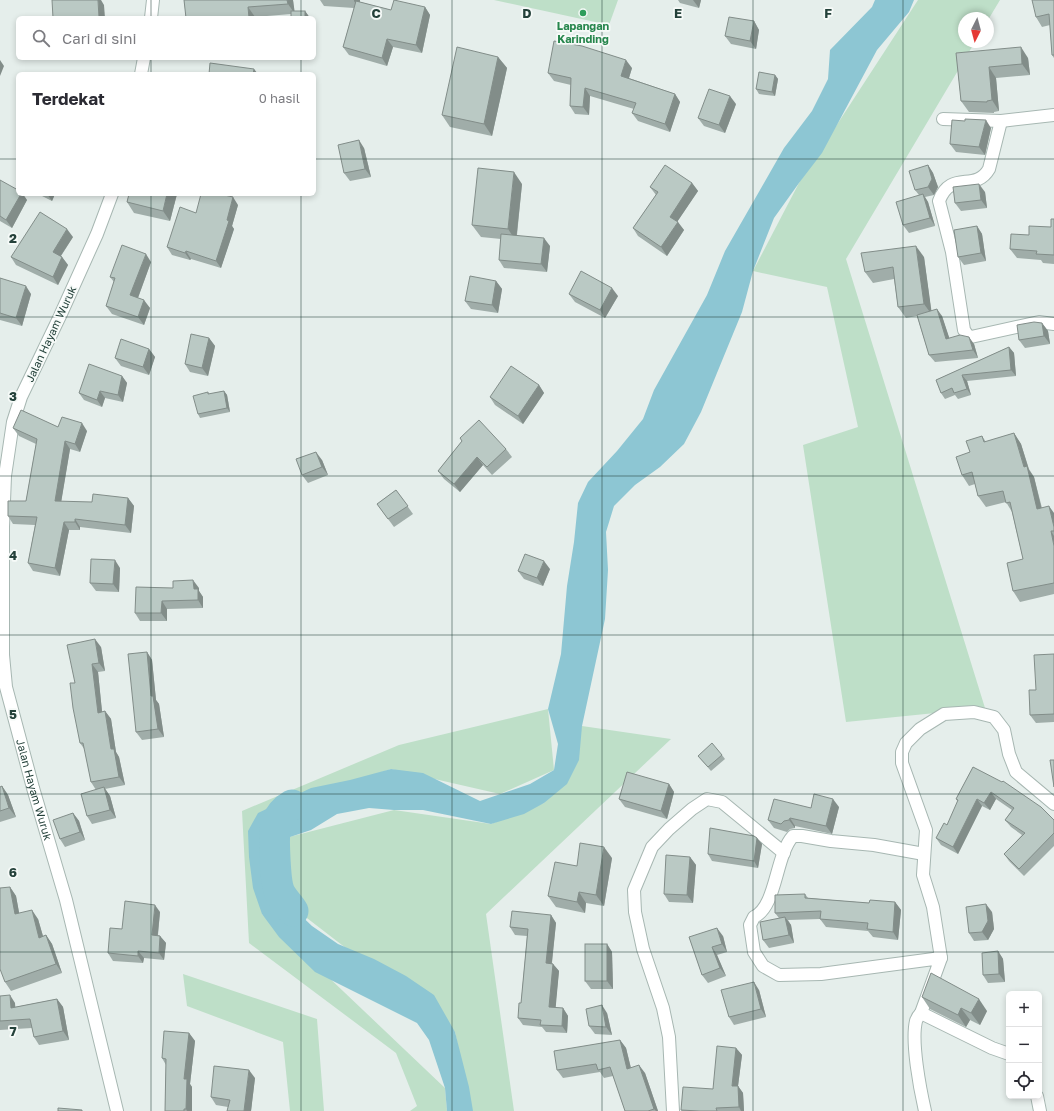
<!DOCTYPE html>
<html lang="id">
<meta charset="utf-8">
<style>
body{margin:0;font-family:"Golos Text",sans-serif;background:#f7f7f7;color:#2b2b33}
.controls{position:absolute;right:12px;bottom:12px;display:grid;overflow:hidden;border-radius:6px;box-shadow:0 2px 6px #0003}
.controls button{width:36px;height:36px;display:grid;place-items:center;padding:0;border:0;border-bottom:1px solid #e1e1e2;background:#fff;color:#2b2b33;font:20px sans-serif}
.compass{position:absolute;left:958px;top:12px;width:36px;height:36px;border-radius:50%;background:#fff;box-shadow:0 2px 6px #0003;rotate:186deg}
.list{margin:0;padding:0;list-style:none}
h2{display:flex;justify-content:space-between;align-items:center;height:52px;margin:0;padding:0 16px;font-size:17px}
h2 small{font-size:13px;font-weight:400;color:#7c7c81}
.icon{flex:none;width:22px;height:22px;fill:none;stroke:currentColor;stroke-width:2;stroke-linecap:round;stroke-linejoin:round}
.map{position:relative;flex:none;width:1054px;height:1111px;overflow:hidden}
.search{position:absolute;background:#fff;box-shadow:0 2px 6px #0003;left:16px;top:16px;width:300px;height:44px;display:flex;align-items:center;gap:10px;box-sizing:border-box;padding:0 14px;border-radius:6px;color:#7c7c81;font-size:15px}
.panel{position:absolute;background:#fff;box-shadow:0 2px 6px #0003;left:16px;top:72px;width:300px;height:124px;border-radius:6px}
.map>svg:first-child{display:block}
</style>
<div class="map">
<svg width="1054" height="1111" viewBox="0 0 1054 1111">
<rect width="100%" height="100%" fill="#e5eeeb"/>
<!-- green -->
<g fill="#bedfc8">
<path d="M494 0H618L609 25Z"/>
<path d="M918 0H1000L988 20V18H964V42H975L846 259 985 708 846 722 803 445 858 427 827 287 753 271 799 183Z"/>
<path d="M548 709 554 770 500 794 391 769 259 814 262 914 445 1088 447 1111H410L417 1106 396 1053 249 943 242 811 399 745Z"/>
<path d="M582 726 671 739 486 914 514 1111H472L455 1032 290 905 289 837 394 810 491 824 544 803Z"/>
<path d="M183 974 317 1019 324 1111H290L283 1042 187 1006Z"/>
</g>
<!-- water -->
<path fill="#8dc6d3" d="M875 0H914L909 12 877 50 822 153 799 183 774 218 753 271 742 312 701 412 684 444 660 467 635 485 614 506 606 532 608 570 605 619 582 726 579 760 567 784 544 803 524 814 491 824 423 810H394L369 808 337 814 311 830 272 843 270 854 290 905 312 926 338 944 374 959 406 976 434 995 455 1032 469 1087 473 1111H447L445 1088 429 1040 417 1023 315 972 279 937 262 914 253 888 249 857 248 831 258 813 311 788 350 780 391 769 423 773 480 801 530 784 554 770 558 744 548 709 561 654 567 586 574 542 578 503 588 482 617 451 643 419 654 390 707 295 725 251 784 148 812 111 828 79 830 50 872 7Z"/>
<g fill="none" stroke-linecap="round" stroke-linejoin="round">
<!-- river -->
<path stroke="#8dc6d3" stroke-width="31" d="M292 805C285 809 279 816 276 824 273 835 275 883 280 893 283 899 289 905 293 911"/>
<defs>
<g id="minor">
<path d="M151 18 153 0"/>
<path d="M141 74 144 58"/>
<path d="M943 119 1001 121 1054 115"/>
<path d="M1001 121 989 169C975 193 951 169 939 201L952 252 964 330 968 336 971 337 1039 322 1054 324"/>
<path id="s1" d="M112 194 97 234 60 316 21 397 13 422 5 476 3 527V655L6 687 33 788 66 900 117 1111"/>
<path d="M924 854 874 845 831 841 802 836H793C775 856 777 906 754 917L750 925 754 952 763 966 779 975 821 974 941 958 921 1013 992 1048 1009 1054"/>
<path d="M941 958 933 907 923 875 926 830 902 763V752L906 743 920 729 944 714 974 712 994 717 1004 730 1009 754 1016 772 1054 804"/>
<path d="M921 1013C919 1015 917 1018 916 1021 911 1042 920 1089 925 1111"/>
<path d="M1037 1096 1040 1111"/>
<path d="M673 1111 669 1037 663 1008 643 949 635 912 634 890 652 847 669 829 692 809 707 799 722 802 784 853"/>
</g>
</defs>
<!-- minor casing -->
<use href="#minor" stroke="#a7b7b2" stroke-width="14"/>
<!-- minor -->
<use href="#minor" stroke="#fff" stroke-width="12"/>
</g>
<!-- wall -->
<g fill="#a0ada9">
<path d="M184 0H293L294 11H305L310 18H291V14L255 17V18H186Z"/>
<path d="M320 0H360V2L391 10 425 7 430 15 422 53 393 47 387 66 349 55 343 47 354 8 324 6Z"/>
<path d="M678 0H701L699 8 680 3Z"/>
<path d="M1054 0V58L1052 55 1050 25 1042 27 1036 17Z"/>
<path d="M754 21 759 30 756 49 731 44 725 36Z"/>
<path d="M956 53 1028 58 1030 75 996 78 999 111 994 112V113L969 112 961 101Z"/>
<path d="M498 57 507 68 492 136 450 127 442 115Z"/>
<path d="M632 68 629 78 675 94 680 102 670 132 638 121 632 113 634 109 590 96 589 115 575 114 570 106 571 85 554 81 548 73Z"/>
<path d="M775 75 778 79 775 96 759 94 756 89Z"/>
<path d="M736 104 725 133 704 126 698 118Z"/>
<path d="M991 128 985 155 956 152 950 144Z"/>
<path d="M364 148 371 177 350 181 344 173Z"/>
<path d="M928 165 933 173 938 187 934 195 925 197 928 202 935 226 909 233 903 225 919 195 915 190Z"/>
<path d="M0 180 27 200 12 228 0 221Z"/>
<path d="M692 183 698 191 677 222 684 230 667 256 638 236 633 228 656 195 650 187Z"/>
<path d="M522 184 517 235 550 246 547 272 504 268 499 260 501 239 481 237 472 225Z"/>
<path d="M985 192 987 208 961 211 955 203Z"/>
<path d="M38 194H55L52 201Z"/>
<path d="M129 194H177L170 221 134 213 127 202Z"/>
<path d="M238 205 232 226 234 229 221 268 191 259 190 260 172 255 167 247 196 213Z"/>
<path d="M1054 219V264L1043 263 1041 260 1017 258 1010 249 1029 235 1051 227Z"/>
<path d="M977 226 982 234 986 261 964 265 958 257Z"/>
<path d="M73 237 61 256 62 257 68 265 58 285 16 265 11 257Z"/>
<path d="M924 257 931 310 942 316 949 338 974 344 978 358 935 362 929 355 917 316 906 318 898 307 894 279 873 283 865 272Z"/>
<path d="M151 262 138 298 150 308 144 325 112 314 106 306 114 282 110 277Z"/>
<path d="M0 278 31 294 22 326 0 320Z"/>
<path d="M496 281 502 289 498 313 471 309 465 301Z"/>
<path d="M569 294 618 296 605 318 575 302Z"/>
<path d="M1042 323 1048 331 1050 344 1025 348 1019 340Z"/>
<path d="M209 338 215 346 208 376 190 372 185 364Z"/>
<path d="M1009 347 1014 353 1016 376 967 381 971 395 958 399 955 395 945 399 941 393 936 380Z"/>
<path d="M149 349 155 357 149 375 121 366 115 358Z"/>
<path d="M122 376 127 383 123 402 105 398 102 407 84 400 79 393Z"/>
<path d="M539 385 544 393 523 424 495 405 490 397Z"/>
<path d="M224 391 227 395 230 412 200 418 198 414 208 392 209 394Z"/>
<path d="M58 427 87 431 80 452 70 449 61 502H92L128 498 134 506 131 533 80 527V530H69L60 576 33 571 28 563 35 525 13 524 8 516 26 501 36 444 19 436 13 428Z"/>
<path d="M1014 433 1021 444 1029 469 1034 477 1042 508 1054 513V594L1020 602 1013 591 1023 559 1012 512 1006 502 986 507 978 496 975 484 969 486 962 475 970 452 982 436 986 442Z"/>
<path d="M460 438 506 449 512 457 492 475 483 465 460 492 444 479 438 471 462 441Z"/>
<path d="M322 460 328 475 308 483 302 475Z"/>
<path d="M396 490 413 514 394 527 377 504Z"/>
<path d="M120 568 119 592 96 591 90 583Z"/>
<path d="M550 569 543 586 524 579 518 571Z"/>
<path d="M173 588H199V591L203 597V608L167 609V621H140L135 613Z"/>
<path d="M101 647 105 671 98 672 102 712 105 711 111 719 116 752 119 757 125 785 105 789 110 796 116 818 92 824 87 816 96 790 91 782 85 750 80 743 75 683Z"/>
<path d="M147 652 152 660 156 700 159 704 164 737 142 740 136 732Z"/>
<path d="M1054 654V722L1036 723 1030 715 1036 690Z"/>
<path d="M722 755 725 759 711 771 698 756Z"/>
<path d="M973 767 1054 820V846L1024 876 1009 861 1004 854 1022 835 1011 827 1005 820 1012 810 996 799 990 810 982 806 958 854 941 845 936 838 947 825 958 802 956 799Z"/>
<path d="M669 784 674 792 667 819 625 807 619 799Z"/>
<path d="M2 786 8 795 16 817 0 822V787Z"/>
<path d="M839 807 832 834 795 826V828L790 829 787 832 774 828 768 820 811 808Z"/>
<path d="M73 813 79 821 85 840 65 847 60 839Z"/>
<path d="M757 838 762 844 758 868 712 861 708 854Z"/>
<path d="M690 857 696 865 693 903 669 902 664 894Z"/>
<path d="M612 858 604 906 586 903 585 913 556 907 548 896 577 866Z"/>
<path d="M10 887 16 896 19 913 38 919 43 936 46 935 52 944 62 973 11 991 5 982Z"/>
<path d="M805 894 808 898 869 903 895 902 901 910 898 940 873 937 868 931 826 927 820 919 788 920 791 925 794 943 769 948 763 940 779 918 775 913Z"/>
<path d="M160 912 158 935 160 936 166 943 164 960 144 958 143 963 113 961 108 953 122 929Z"/>
<path d="M992 912 994 929 988 940 974 941 969 933Z"/>
<path d="M551 915 556 923 552 963 553 964 559 971 555 1008H563L568 1016 567 1033 546 1032 542 1027 523 1025 518 1018 521 1003 527 936 515 935 510 927Z"/>
<path d="M723 936 727 952 717 955 726 976 708 983 702 975 689 937Z"/>
<path d="M607 944 612 952 613 989H591L585 981Z"/>
<path d="M998 951 1003 959 1005 982 988 983 983 975Z"/>
<path d="M759 990 766 1017 734 1025 729 1017Z"/>
<path d="M0 996 15 1003V1007L57 999 63 1007 69 1040 39 1045 34 1037 32 1028 0 1030Z"/>
<path d="M922 997 987 1011 980 1025 970 1020 966 1027 930 1009Z"/>
<path d="M607 1013 612 1035 595 1034 589 1026Z"/>
<path d="M189 1033 195 1041 190 1084 192 1087V1111H165L166 1065 162 1058Z"/>
<path d="M620 1040 626 1048 631 1068 645 1073 658 1111H625L613 1076 604 1078 600 1072 563 1078 557 1070Z"/>
<path d="M736 1048 742 1055 738 1086 743 1093 744 1111H682L681 1110 713 1089Z"/>
<path d="M255 1078 251 1111H227L228 1107 216 1105 211 1097Z"/>
</g>
<!-- shaded-wall -->
<g fill="#828d89">
<path d="M98 0H101L104 5 105 18H99Z"/>
<path d="M287 0H293L295 14 288 4Z"/>
<path d="M354 0H360L359 9 354 1Z"/>
<path d="M693 0H701L699 8Z"/>
<path d="M248 7 255 17V18H249Z"/>
<path d="M425 7 430 15 422 53 416 45Z"/>
<path d="M305 11 310 18H305Z"/>
<path d="M754 21 759 30 756 49 750 41Z"/>
<path d="M387 39 393 47 387 66 382 58Z"/>
<path d="M1021 47 1028 58 1030 75 1022 64Z"/>
<path d="M498 57 507 68 492 136 484 124Z"/>
<path d="M0 60 4 66 0 76Z"/>
<path d="M626 60 632 68 627 84 621 76Z"/>
<path d="M989 67 996 78 999 111 992 100Z"/>
<path d="M254 69 258 74H253Z"/>
<path d="M775 75 778 79 775 96 772 92Z"/>
<path d="M585 88 590 96 589 115 583 107Z"/>
<path d="M675 94 680 102 670 132 665 124Z"/>
<path d="M730 96 736 104 725 133 719 125Z"/>
<path d="M986 120 991 128 985 155 979 147Z"/>
<path d="M359 140 364 148 371 177 365 169Z"/>
<path d="M928 165 933 173 938 187 934 195 928 187Z"/>
<path d="M514 172 522 184 516 241 508 229Z"/>
<path d="M692 183 698 191 675 225 670 217Z"/>
<path d="M979 184 985 192 987 208 981 200Z"/>
<path d="M21 194H23L27 200 12 228 6 220Z"/>
<path d="M47 194H55L52 201Z"/>
<path d="M167 194H177L170 221 163 211Z"/>
<path d="M923 194 928 202 935 226 930 218Z"/>
<path d="M233 197 238 205 232 226 234 229 221 268 216 261Z"/>
<path d="M678 222 684 230 667 256 661 247Z"/>
<path d="M977 226 982 234 986 261 981 253Z"/>
<path d="M67 229 73 237 58 260 53 252Z"/>
<path d="M544 238 550 246 547 272 541 264Z"/>
<path d="M916 246 924 257 932 315 924 304Z"/>
<path d="M186 251 191 259 190 260 185 253Z"/>
<path d="M146 254 151 262 136 303 130 295Z"/>
<path d="M62 257 68 265 58 285 53 277Z"/>
<path d="M496 281 502 289 498 313 492 305Z"/>
<path d="M26 286 31 294 22 326 16 318Z"/>
<path d="M612 288 618 296 605 318 600 310Z"/>
<path d="M144 300 150 308 144 325 138 317Z"/>
<path d="M937 309 942 316 952 346 946 339Z"/>
<path d="M1042 323 1048 331 1050 344 1044 336Z"/>
<path d="M969 337 974 344 978 358 973 350Z"/>
<path d="M209 338 215 346 208 376 202 368Z"/>
<path d="M1009 347 1014 353 1016 376 1011 370Z"/>
<path d="M149 349 155 357 149 375 143 367Z"/>
<path d="M962 375 967 381 971 395 967 389Z"/>
<path d="M122 376 127 383 123 402 118 395Z"/>
<path d="M539 385 544 393 523 424 518 416Z"/>
<path d="M100 391 105 398 102 407 97 400Z"/>
<path d="M224 391 227 395 230 412 227 408Z"/>
<path d="M82 423 87 431 80 452 75 444Z"/>
<path d="M1014 433 1021 444 1029 470 1034 477 1044 519 1037 509Z"/>
<path d="M65 441 70 449 60 509 55 501Z"/>
<path d="M316 452 322 460 328 475 322 467Z"/>
<path d="M477 457 483 465 460 492 454 484Z"/>
<path d="M128 498 134 506 131 533 125 525Z"/>
<path d="M1049 506 1054 513V527Z"/>
<path d="M75 519 80 527V530L75 522Z"/>
<path d="M64 522 69 530 60 576 55 568Z"/>
<path d="M1051 531 1054 536V546Z"/>
<path d="M115 560 120 568 119 592 113 584Z"/>
<path d="M544 561 550 569 543 586 537 578Z"/>
<path d="M193 580 199 588V591L203 597V608L198 600 194 589Z"/>
<path d="M162 601 167 609V621L161 613Z"/>
<path d="M95 639 101 647 105 671 99 663Z"/>
<path d="M147 652 152 660 156 700 159 704 164 737 158 729 151 696Z"/>
<path d="M92 664 98 672 103 721 98 713Z"/>
<path d="M105 711 111 719 116 752 119 757 125 785 119 777 111 749Z"/>
<path d="M669 784 674 792 667 819 661 811Z"/>
<path d="M2 786 8 795 16 817 9 808Z"/>
<path d="M104 787 110 796 116 818 110 810Z"/>
<path d="M991 792 996 799 990 810 984 803Z"/>
<path d="M833 799 839 807 832 834 826 826Z"/>
<path d="M977 799 982 806 958 854 953 847Z"/>
<path d="M73 813 79 821 85 840 80 832Z"/>
<path d="M790 818 795 826V828L789 820Z"/>
<path d="M757 838 762 844 758 868 754 861Z"/>
<path d="M604 847 612 858 604 906 596 895Z"/>
<path d="M690 857 696 865 693 903 687 895Z"/>
<path d="M10 887 16 896 21 923 15 914Z"/>
<path d="M579 892 586 903 585 913 577 902Z"/>
<path d="M895 902 901 910 898 940 893 932Z"/>
<path d="M986 904 992 912 994 929 988 940 982 932Z"/>
<path d="M155 905 160 912 157 942 152 935Z"/>
<path d="M32 910 38 919 46 947 39 938Z"/>
<path d="M551 915 556 923 551 970 546 963Z"/>
<path d="M785 917 791 925 794 943 789 935Z"/>
<path d="M717 928 723 936 727 952 722 944Z"/>
<path d="M46 935 52 944 62 973 56 964Z"/>
<path d="M160 936 166 943 164 960 159 953Z"/>
<path d="M607 944 612 952 613 989 607 981Z"/>
<path d="M712 947 717 955 726 976 720 968Z"/>
<path d="M138 951 144 958 143 963 138 956Z"/>
<path d="M998 951 1003 959 1005 982 999 974Z"/>
<path d="M553 964 559 971 555 1015 549 1007Z"/>
<path d="M754 982 759 990 766 1017 761 1009Z"/>
<path d="M10 995 15 1003 16 1016 11 1008Z"/>
<path d="M57 999 63 1007 69 1040 63 1031Z"/>
<path d="M979 999 987 1011 980 1025 971 1013Z"/>
<path d="M602 1005 607 1013 612 1035 606 1027Z"/>
<path d="M563 1008 568 1016 567 1033 562 1026Z"/>
<path d="M961 1008 970 1020 966 1027 958 1015Z"/>
<path d="M189 1033 195 1041 190 1084 192 1087V1111H187L186 1109 184 1079Z"/>
<path d="M620 1040 626 1048 633 1077 627 1069Z"/>
<path d="M736 1048 742 1055 738 1086 743 1093 744 1111H741L739 1107 732 1086Z"/>
<path d="M639 1065 645 1073 658 1111H656L654 1109Z"/>
<path d="M249 1070 255 1078 251 1111H244Z"/>
</g>
<!-- building -->
<g fill="#bac9c4" stroke="#828d89">
<path d="M52 0H98L99 18H53Z"/>
<path d="M184 0H287L288 4 248 7 249 18H186Z"/>
<path d="M394 0 425 7 416 45 387 39 382 58 343 47 356 1 391 10Z"/>
<path d="M1032 0H1054V55H1052L1049 14 1036 17Z"/>
<rect x="291" y="11" width="14" height="7"/>
<path d="M729 17 754 21 750 41 725 36Z"/>
<path d="M554 41 582 46 626 60 621 76 675 94 665 124 632 113 636 103 585 88 583 107 570 106 571 78 548 73Z"/>
<path d="M457 47 498 57 484 124 442 115Z"/>
<path d="M1021 47 1022 64 989 67 992 100 987 101V102L961 101 956 53Z"/>
<path d="M210 63 254 69 253 74H209Z"/>
<path d="M759 72 775 75 772 92 756 89Z"/>
<path d="M709 89 730 96 719 125 698 118Z"/>
<path d="M965 119 986 120 979 147 950 144 952 120 965 121Z"/>
<path d="M359 140 365 169 344 173 338 145Z"/>
<path d="M665 165 692 183 670 217 678 222 661 247 633 228 658 192 650 187Z"/>
<path d="M928 165 932 179 928 187 915 190 909 171Z"/>
<path d="M478 168 514 172 508 229 472 225Z"/>
<path d="M0 180 18 190V194H21L6 220 0 216Z"/>
<path d="M979 184 981 200 955 203 953 187Z"/>
<path d="M129 194H167L163 211 127 202Z"/>
<path d="M201 194H220L233 197 227 220 229 221 216 261 186 251 185 253 167 247 180 207 196 213Z"/>
<path d="M923 194 930 218 903 225 896 202Z"/>
<path d="M40 212 67 229 53 252 62 257 53 277 11 257Z"/>
<path d="M1051 219H1054V255L1036 254 1037 251 1010 249 1011 234 1029 235V226L1051 227Z"/>
<path d="M977 226 981 253 958 257 954 230Z"/>
<path d="M501 234 544 238 541 264 499 260Z"/>
<path d="M122 245 146 254 130 295 144 300 138 317 106 306 115 278 110 277Z"/>
<path d="M916 246 924 304 898 307 893 267 865 272 861 253Z"/>
<path d="M581 271 612 288 600 310 569 294Z"/>
<path d="M470 276 496 281 492 305 465 301Z"/>
<path d="M0 278 26 286 16 318 0 313Z"/>
<path d="M937 309 946 339 960 335 969 337 973 350 929 355 917 315Z"/>
<path d="M1034 322 1042 323 1044 336 1019 340 1017 325Z"/>
<path d="M191 334 209 338 202 368 185 364Z"/>
<path d="M121 339 149 349 143 367 115 358Z"/>
<path d="M1009 347 1011 370 962 375 967 389 954 393 952 388 941 393 936 380Z"/>
<path d="M89 364 122 376 118 395 100 391 97 400 79 393Z"/>
<path d="M511 366 539 385 518 416 490 397Z"/>
<path d="M224 391 227 408 198 414 193 396 208 392V394Z"/>
<path d="M21 410 58 427 62 417 82 423 75 444 65 441 55 501 92 502 93 494 128 498 125 525 75 519V522H64L55 568 28 563 37 517 8 516V501H26L37 439 13 428Z"/>
<path d="M479 420 506 449 487 467 477 457 454 484 438 471 462 441 460 438Z"/>
<path d="M1014 433 1024 467 1027 466 1037 509 1049 506 1054 527V531H1051L1054 546V583L1013 591 1007 563 1023 559 1010 502 1006 503 1003 491 978 496 972 472 962 475 956 457 970 452 966 441 982 436 984 442Z"/>
<path d="M316 452 322 467 302 475 296 459Z"/>
<path d="M396 490 408 506 388 519 377 504Z"/>
<path d="M525 554 544 561 537 578 518 571Z"/>
<path d="M91 559 115 560 113 584 90 583Z"/>
<path d="M193 580 194 589H198V600L162 601 161 613H135L136 587 173 588V581Z"/>
<path d="M95 639 99 663 92 664 98 713 105 711 111 749H114L119 777 91 782 83 743H80L73 708 70 683H75L67 645Z"/>
<path d="M147 652 151 696H153L158 729 136 732 128 654Z"/>
<path d="M1054 654V714L1030 715 1029 690H1036L1034 655Z"/>
<path d="M712 743 722 755 708 767 698 756Z"/>
<path d="M1050 760H1054V787Z"/>
<path d="M973 767 1002 782 1003 781 1041 807 1054 820V833L1019 869 1004 854 1025 833 1005 820 1014 808 991 792 984 803 977 799 953 847 936 838 944 823 947 825 958 800 956 799Z"/>
<path d="M627 772 669 784 661 811 619 799Z"/>
<path d="M2 786 9 808 0 811V787Z"/>
<path d="M104 787 110 810 87 816 81 794Z"/>
<path d="M814 794 833 799 826 826 790 818 789 820 784 821 781 824 768 820 774 799 811 808Z"/>
<path d="M73 813 80 832 60 839 53 820Z"/>
<path d="M710 828 754 836 757 838 754 861 708 854Z"/>
<path d="M580 843 604 847 596 895 579 892 577 902 548 896 555 862 577 866Z"/>
<path d="M666 855 690 857 687 895 664 894Z"/>
<path d="M10 887 15 914 32 910 39 938 46 935 56 964 5 982 0 969V888Z"/>
<path d="M805 894V898L869 903 870 900 895 902 893 932 867 929 868 923 820 919 821 911 775 913V895Z"/>
<path d="M125 901 155 905 152 935 160 936 159 953 138 951V956L108 953 110 928 122 929Z"/>
<path d="M986 904 988 921 982 932 969 933 966 907Z"/>
<path d="M512 911 551 915 546 963 553 964 549 1007 563 1008 562 1026 540 1025 541 1020 518 1018 519 1003H521L528 929 510 927Z"/>
<path d="M785 917 789 935 763 940 760 922Z"/>
<path d="M717 928 722 944 712 947 720 968 702 975 689 937Z"/>
<rect x="585" y="944" width="22" height="37"/>
<path d="M998 951 999 974 983 975 982 953Z"/>
<path d="M931 973 979 999 971 1013 961 1008 958 1015 922 997Z"/>
<path d="M754 982 761 1009 729 1017 721 990Z"/>
<path d="M10 995 11 1008 57 999 63 1031 34 1037 30 1019 0 1021V996Z"/>
<path d="M602 1005 606 1027 589 1026 586 1009Z"/>
<path d="M164 1031 189 1033 184 1079H187L186 1109H184V1111H165L166 1059 162 1058Z"/>
<path d="M620 1040 627 1069 639 1065 654 1109 648 1111H625L610 1067 598 1070 596 1064 557 1070 554 1051Z"/>
<path d="M717 1046 736 1048 732 1086H738L739 1107 716 1108 717 1111H699L681 1110 683 1087 713 1089Z"/>
<path d="M214 1066 249 1070 244 1111H227L230 1100 211 1097Z"/>
<path d="M58 1108 82 1110V1111H58Z"/>
</g>
<!-- grid -->
<path fill="none" stroke="#24413a" stroke-width="1" stroke-opacity="0.55" d="M151 0V18M301 0V18M452 0V1111M602 0V1111M753 0V1111M903 0V1111M151 58V74M301 58V74M0 159H18M314 159H1054M151 194V1111M301 194V1111M0 317H1054M0 476H1054M0 635H1054M0 794H1054M0 952H1054"/>
<!-- markers -->
<circle fill="#2e9e5b" stroke="#f6faf8" stroke-width="1.5" cx="583" cy="13" r="4"/>
<g text-anchor="middle" stroke-width="3.5" stroke-linejoin="round" paint-order="stroke">
<!-- leisure labels -->
<g font-size="11" font-weight="bold" fill="#27864d" stroke="#f6faf8">
<text x="583" y="30">Lapangan<tspan x="583" dy="13">Karinding</tspan></text>
</g>
<!-- street labels -->
<g font-size="11" fill="#24413a" stroke="#f6faf8">
<text transform="translate(51 334) rotate(-65)" y="4">Jalan Hayam Wuruk</text>
<text dy="4" stroke="none"><textPath href="#s1" startOffset="621">Jalan Hayam Wuruk</textPath></text>
</g>
</g>
<g font-size="13" text-anchor="middle" font-weight="bold" fill="#24413a" stroke="#f6faf8" stroke-width="3.5" stroke-linejoin="round" paint-order="stroke">
<text x="376" y="18">C</text>
<text x="527" y="18">D</text>
<text x="678" y="18">E</text>
<text x="828" y="18">F</text>
<text x="13" y="243">2</text>
<text x="13" y="401">3</text>
<text x="13" y="560">4</text>
<text x="13" y="719">5</text>
<text x="13" y="877">6</text>
<text x="13" y="1036">7</text>
</g>
</svg>
<div class="controls">
<button>+</button>
<button>−</button>
<button><svg class="icon" aria-label="locate" viewBox="0 0 24 24"><circle cx="12" cy="12" r="6"/><path d="M12 2v4M12 18v4M2 12h4M18 12h4"/></svg></button>
</div>
<svg class="compass" viewBox="-18 -18 36 36"><path d="M0-13l5 13h-10z" fill="#e53935"/><path d="M0 13l5-13h-10z" fill="#7c7c81"/></svg>
<div class="search"><svg class="icon" aria-label="search" viewBox="0 0 24 24"><circle cx="10" cy="10" r="6"/><path d="M15 15l6 6"/></svg>Cari di sini</div>
<section class="panel">
<h2>Terdekat<small>0 hasil</small></h2>
<ul class="list">
</ul>
</section>
</div>
